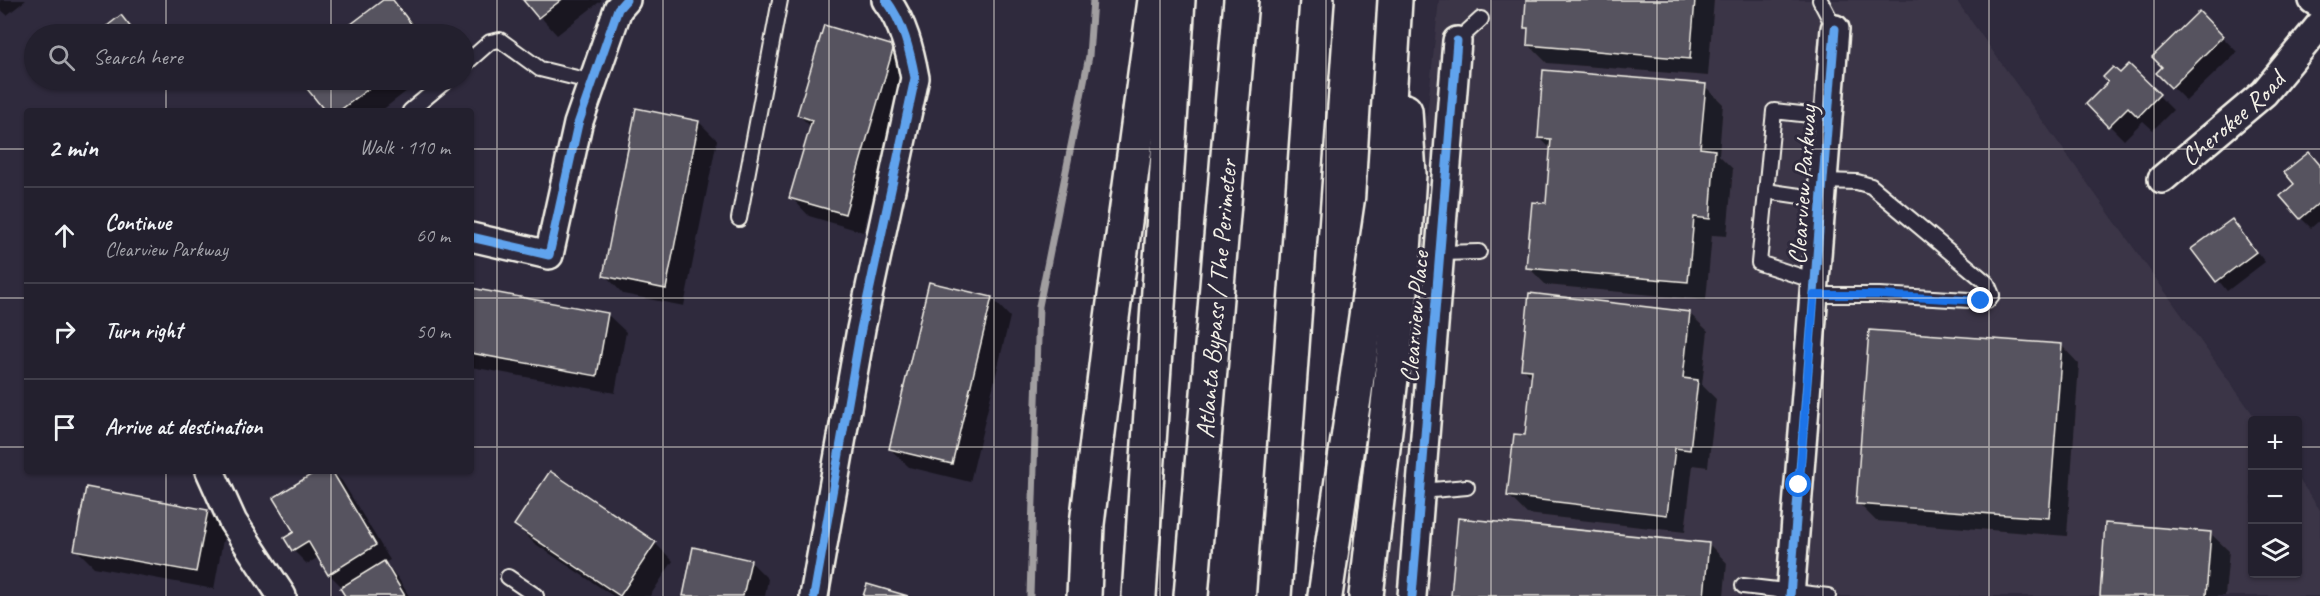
<!DOCTYPE html>
<meta charset="utf-8">
<style>
body{margin:0;font-family:Caveat,sans-serif;background:#2b2836;color:#f1f3f6}
.controls{position:absolute;right:18px;bottom:18px;display:grid;overflow:hidden;border-radius:6px;box-shadow:0 2px 4px #0004}
.controls button{width:54px;height:54px;display:grid;place-items:center;padding:0;border:0;border-bottom:2px solid #403e4a;background:#23202e;color:#f1f3f6;font:30px sans-serif}
.stop{position:absolute;width:18px;height:18px;margin:-14px;border:4px solid #1a73e8;border-radius:50%;background:#fff}
.stop.end{background:#1a73e8;border-color:#fff;box-shadow:0 2px 6px #0008}
.list{margin:0;padding:0;list-style:none}
h2{display:flex;justify-content:space-between;align-items:center;height:78px;margin:0;padding:0 24px;font-size:26px}
h2 small{font-size:20px;font-weight:400;color:#a3a3aa}
.list li{display:grid;grid-template-columns:39px 1fr auto;gap:18px;align-items:center;box-sizing:border-box;height:96px;padding:0 24px;border-top:2px solid #403e4a}
.list b{display:block;font-size:22px;white-space:nowrap}
.list p{margin:0;font-size:20px;white-space:nowrap;color:#a3a3aa}
.list em{font-size:20px;font-style:normal;color:#a3a3aa}
.icon{flex:none;width:33px;height:33px;fill:none;stroke:currentColor;stroke-width:2;stroke-linecap:round;stroke-linejoin:round}
.map{position:relative;flex:none;width:2320px;height:596px;overflow:hidden}
.search{position:absolute;background:#23202e;box-shadow:0 2px 4px #0004;left:24px;top:24px;width:450px;height:66px;display:flex;align-items:center;gap:15px;box-sizing:border-box;padding:0 21px;border-radius:33px;color:#a3a3aa;font-size:22px}
.panel{position:absolute;background:#23202e;box-shadow:0 2px 4px #0004;left:24px;top:108px;width:450px;height:366px;border-radius:6px}
.map>svg:first-child{display:block}
</style>
<div class="map">
<svg width="2320" height="596" viewBox="0 0 2320 596">
<rect width="100%" height="100%" fill="#2f2a3d"/>
<filter id="ink" filterUnits="userSpaceOnUse"><feTurbulence type="fractalNoise" baseFrequency=".0167" numOctaves="2"/><feDisplacementMap in="SourceGraphic" scale="12" xChannelSelector="R" yChannelSelector="G"/><feConvolveMatrix kernelMatrix="1 2 1 2 8 2 1 2 1" color-interpolation-filters="sRGB"/></filter>
<g filter="url(#ink)">
<!-- built -->
<path fill="#3b3647" d="M1439 0H1956L2257 420H2252V574H2298V478L2320 510V596H1377Z"/>
<!-- shadow -->
<g fill="#0007">
<path d="M0 0H26L7 15 0 9Z"/>
<path d="M386 0H392L422 34H341Z"/>
<path d="M525 0H602L557 35Z"/>
<path d="M1528 0H1714L1708 76 1547 63 1529 45 1530 31 1526 27Z"/>
<path d="M2199 13 2237 52 2186 101 2158 73Z"/>
<path d="M121 17 137 34H99Z"/>
<path d="M893 47 911 66 863 232 809 216 791 197 812 128 799 115Z"/>
<path d="M2129 66 2173 110 2153 130 2143 121 2124 140 2088 104Z"/>
<path d="M302 80H421L381 111H327Z"/>
<path d="M1705 86 1723 104 1719 155 1733 169 1727 236 1712 235 1706 300 1546 285 1528 267 1547 204 1552 150 1539 137Z"/>
<path d="M699 122 717 140 684 306 623 294 605 275Z"/>
<path d="M2309 154 2320 165V220L2311 228 2301 218 2297 184Z"/>
<path d="M2232 221 2265 262 2227 291 2193 249Z"/>
<path d="M471 290 607 314 626 332 615 393 471 367Z"/>
<path d="M992 298 1010 317 970 482 909 467 890 449Z"/>
<path d="M1689 313 1708 331 1702 385 1716 399 1708 467 1693 465 1685 532 1527 514 1508 495 1526 437 1532 378 1523 368Z"/>
<path d="M2061 345 2079 364 2067 536 1876 521 1858 503Z"/>
<path d="M320 471H332L342 481 390 560 384 563 398 578 409 596H347L343 588 329 574 319 557 307 564 293 550 296 533Z"/>
<path d="M207 511 225 529 214 589 94 567 76 549Z"/>
<path d="M516 525 655 543 673 561 650 596H613L534 543Z"/>
<path d="M2210 533 2229 551 2225 596H2101Z"/>
<path d="M1709 544 1727 563 1724 596H1452Z"/>
<path d="M750 561 768 579 765 596H684Z"/>
</g>
<g fill="none" stroke-linecap="round" stroke-linejoin="round">
<!-- stream -->
<path stroke="#a19ea0" stroke-width="7" d="M1030 596 1039 306 1089 56 1093 0"/>
</g>
<!-- building -->
<g fill="#56525f" stroke="#f4f1e8" stroke-width="1.5">
<path d="M383 0H393L419 34H338Z"/>
<path d="M523 0H561L538 18Z"/>
<path d="M1526 0H1695L1690 59 1527 45 1528 28H1524Z"/>
<path d="M2199 11 2223 36 2171 88 2156 73 2162 67 2152 57Z"/>
<path d="M121 15 136 34H97Z"/>
<path d="M824 25 894 46 845 214 789 198 812 120 797 115Z"/>
<path d="M2129 64 2160 94 2138 117 2128 107 2108 127 2086 104 2108 82 2103 77 2113 67 2120 73Z"/>
<path d="M1543 70 1706 84 1700 148 1715 150 1710 219 1694 217 1688 282 1526 268 1532 202 1546 203 1551 139 1538 138Z"/>
<path d="M300 80H380L339 111H325Z"/>
<path d="M636 108 699 121 666 289 603 276Z"/>
<path d="M2309 152 2320 165V202L2300 219 2280 196 2294 184 2284 172Z"/>
<path d="M2232 219 2256 252 2216 282 2191 249Z"/>
<path d="M929 282 992 297 952 464 889 449Z"/>
<path d="M471 288 608 313 597 376 471 353Z"/>
<path d="M1529 293 1690 312 1683 378 1698 380 1690 450 1675 448 1667 515 1507 496 1514 434 1525 435 1532 370 1521 369Z"/>
<path d="M1869 330 2062 344 2049 518 1856 504Z"/>
<path d="M317 471H332L376 545 328 575 308 541 292 551 284 538 294 532 273 498Z"/>
<path d="M550 471 656 542 620 596 514 525Z"/>
<path d="M86 487 208 510 196 572 74 550Z"/>
<path d="M1458 518 1709 543 1704 596H1451Z"/>
<path d="M2105 523 2211 532 2206 596H2100Z"/>
<path d="M693 547 751 560 743 596H683Z"/>
<path d="M384 561 405 596H345L340 588Z"/>
<path d="M867 584 908 596H863Z"/>
</g>
<g fill="none" stroke-linecap="round" stroke-linejoin="round">
<defs>
<g id="lane">
<path d="M1820 0 1835 29"/>
<path d="M1457 41 1481 19"/>
<path d="M464 65 490 42 500 40 540 69 593 82"/>
<path d="M410 111 447 80"/>
<path d="M1766 191 1821 199"/>
<path d="M739 219 780 0"/>
<path d="M1440 253 1479 252"/>
<path d="M1815 281 1759 263 1774 111 1828 117"/>
<path d="M1814 295H1879L1987 301 1992 295 1987 283 1871 186 1857 182 1823 181"/>
<path d="M1421 491 1467 487"/>
<path d="M508 577 536 596"/>
<path d="M1743 586 1828 596"/>
</g>
<g id="street">
<path d="M2313 0 2320 4"/>
<path id="s1" d="M2162 179 2264 93 2320 25"/>
<path d="M471 237 549 255 578 124 618 9 626 0"/>
<path d="M210 471 233 522 282 596"/>
<path d="M814 596 861 329 915 78C910 51 903 22 886 0"/>
<path d="M1412 596 1457 41"/>
<path d="M1790 596 1835 29"/>
</g>
<g id="highway">
<path d="M1084 596 1087 524 1111 325 1155 0"/>
<path d="M1139 596 1178 0"/>
<path id="s2" d="M1191 596 1241 0"/>
<path d="M1274 596 1317 0"/>
<path d="M1325 596 1383 201 1395 0"/>
<path d="M1366 596 1402 282 1409 174 1405 111"/>
</g>
</defs>
<!-- lane casing -->
<use href="#lane" stroke="#f4f1e8" stroke-width="18"/>
<!-- street casing -->
<use href="#street" stroke="#f4f1e8" stroke-width="32"/>
<!-- highway casing -->
<use href="#highway" stroke="#f4f1e8" stroke-width="38"/>
<!-- lane -->
<use href="#lane" stroke="#2f2a3d" stroke-width="14"/>
<!-- street -->
<use href="#street" stroke="#2f2a3d" stroke-width="27"/>
<!-- highway -->
<use href="#highway" stroke="#2f2a3d" stroke-width="33"/>
<defs>
<g id="cycleway">
<path d="M471 237 549 255 578 124 618 9 626 0"/>
<path d="M814 596 861 329 915 78C910 51 903 22 886 0"/>
<path d="M1412 596 1457 41"/>
<path d="M1790 596 1835 29"/>
</g>
</defs>
<!-- cycleway casing -->
<use href="#cycleway" stroke="#2f2a3d" stroke-width="13"/>
<!-- cycleway -->
<use href="#cycleway" stroke="#60a3ed" stroke-width="9"/>
</g>
</g>
<g fill="none" stroke-linecap="round" stroke-linejoin="round" filter="url(#ink)">
<!-- route -->
<path stroke="#1a73e8" stroke-width="8" d="M1799 485 1814 295H1879L1981 301"/>
</g>
<!-- grid -->
<path fill="none" stroke="#f4f1e8" stroke-width="1.5" stroke-opacity="0.55" d="M166 0V34M331 0V34M497 0V596M663 0V596M829 0V596M994 0V596M1160 0V596M1326 0V596M1491 0V596M1657 0V596M1823 0V596M1989 0V596M2154 0V596M166 80V111M331 80V111M0 149H27M471 149H2320M0 298H27M471 298H2320M0 447H27M471 447H2252M2298 447H2320M166 471V596M331 471V596"/>
<g text-anchor="middle" stroke-width="6" stroke-linejoin="round" paint-order="stroke">
<!-- street labels -->
<g font-size="26" fill="#f4f1e8" stroke="#2f2a3d">
<text dy="9" stroke="none"><textPath href="#s1" startOffset="93">Cherokee Road</textPath></text>
<text transform="translate(1802 185) rotate(-86)" y="9">Clearview Parkway</text>
<text dy="9" stroke="none"><textPath href="#s2" startOffset="298">Atlanta Bypass / The Perimeter</textPath></text>
<text transform="translate(1414 317) rotate(-85)" y="9">Clearview Place</text>
</g>
</g>
</svg>
<div class="controls">
<button>+</button>
<button>−</button>
<button><svg class="icon" aria-label="layers" viewBox="0 0 24 24"><path d="M12 4l9 5-9 5-9-5zM3 14l9 5 9-5"/></svg></button>
</div>
<div class="stop" style="left:1799px;top:485px"></div>
<div class="stop end" style="left:1981px;top:301px"></div>
<div class="search"><svg class="icon" aria-label="search" viewBox="0 0 24 24"><circle cx="10" cy="10" r="6"/><path d="M15 15l6 6"/></svg>Search here</div>
<section class="panel">
<h2>2 min<small>Walk · 110 m</small></h2>
<ul class="list">
<li><svg class="icon" aria-label="ahead" viewBox="0 0 24 24"><path d="M12 20V5M6 11l6-6 6 6"/></svg><div><b>Continue</b><p>Clearview Parkway</p></div><em>60 m</em></li>
<li><svg class="icon" aria-label="right" viewBox="0 0 24 24"><path d="M7 20v-9h11M14 6l5 5-5 5"/></svg><div><b>Turn right</b></div><em>50 m</em></li>
<li><svg class="icon" aria-label="arrive" viewBox="0 0 24 24"><path d="M6 21V4h12l-3 4 3 4H6"/></svg><div><b>Arrive at destination</b></div></li>
</ul>
</section>
</div>
